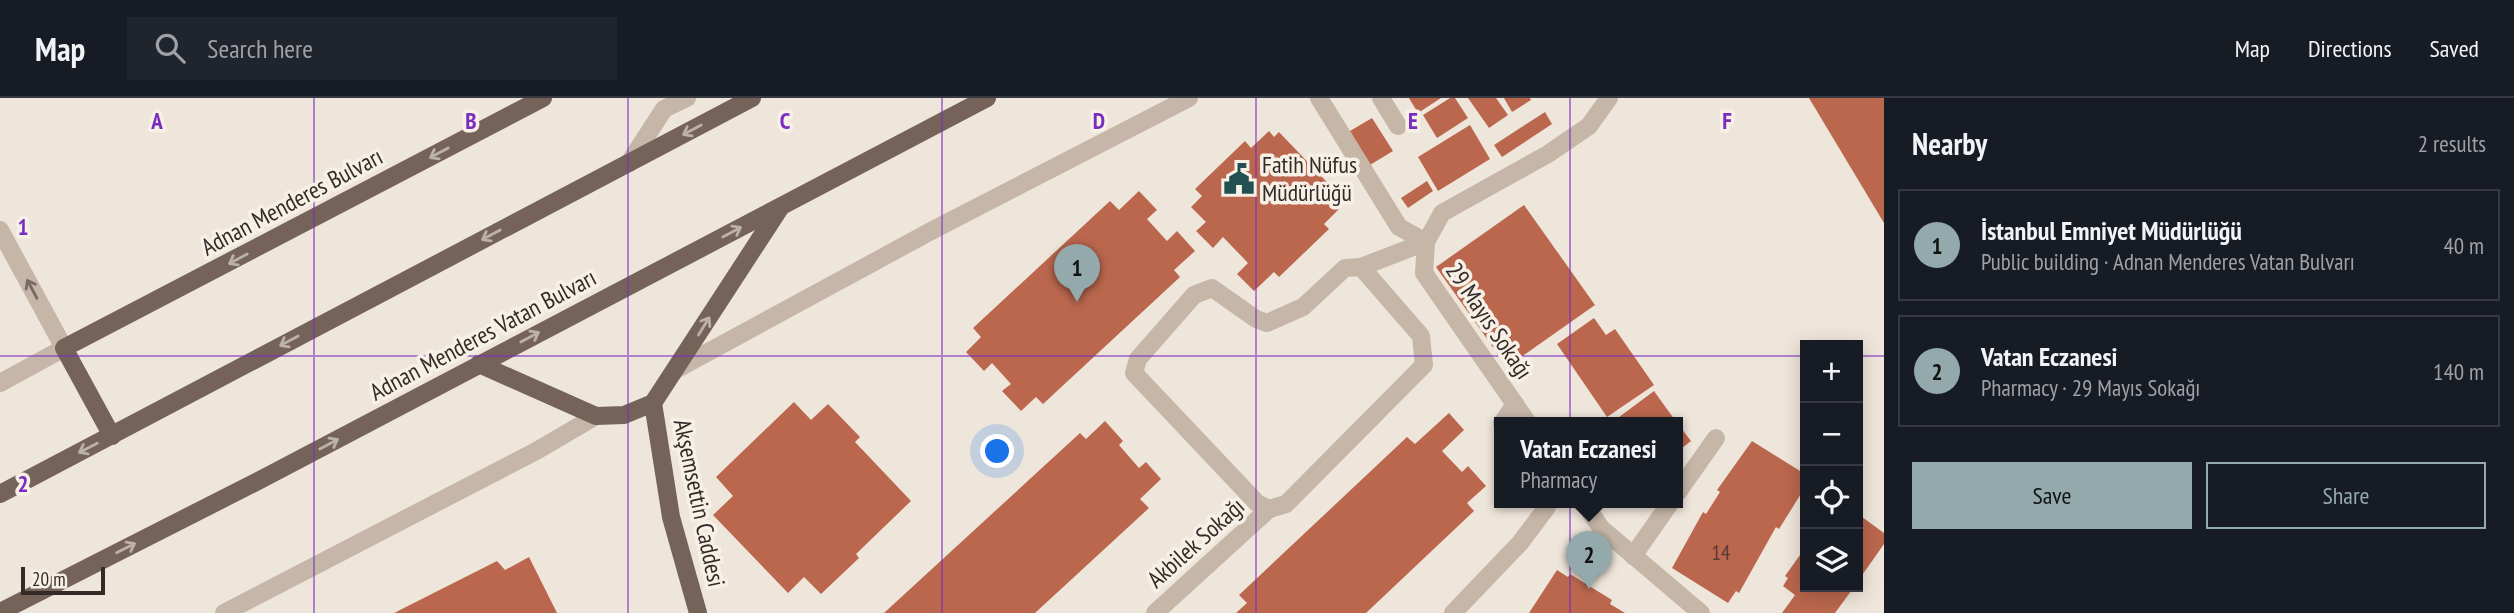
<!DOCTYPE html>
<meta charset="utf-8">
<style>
body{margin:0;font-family:"PT Sans Narrow",sans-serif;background:#20242c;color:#f1f3f6}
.controls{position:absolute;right:21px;bottom:21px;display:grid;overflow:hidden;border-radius:0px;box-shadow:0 4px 18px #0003}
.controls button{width:63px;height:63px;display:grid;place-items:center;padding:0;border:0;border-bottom:2px solid #363941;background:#171b24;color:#f1f3f6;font:35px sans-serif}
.scale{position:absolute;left:21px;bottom:18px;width:84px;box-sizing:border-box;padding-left:7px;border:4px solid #342b28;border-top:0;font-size:19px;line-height:24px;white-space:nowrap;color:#342b28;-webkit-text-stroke:5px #f7f0e7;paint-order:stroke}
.you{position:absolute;left:998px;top:354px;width:24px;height:24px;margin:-18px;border:5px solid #fff;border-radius:50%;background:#1a73e8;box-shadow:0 0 0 10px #1a73e833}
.badge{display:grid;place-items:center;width:46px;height:46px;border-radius:50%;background:#93a9ac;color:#111;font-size:23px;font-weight:700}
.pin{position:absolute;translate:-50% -58px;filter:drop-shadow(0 2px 4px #0008)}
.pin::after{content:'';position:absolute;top:37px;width:24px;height:21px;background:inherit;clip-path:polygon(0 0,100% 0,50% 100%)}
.popup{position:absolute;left:1494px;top:319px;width:189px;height:91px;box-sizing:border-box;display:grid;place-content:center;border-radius:0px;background:#171b24;filter:drop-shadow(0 2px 5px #0005);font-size:23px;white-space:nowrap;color:#9ea1a6}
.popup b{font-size:26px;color:#f1f3f6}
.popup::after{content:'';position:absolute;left:50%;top:100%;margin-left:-14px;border:14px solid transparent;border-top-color:#171b24}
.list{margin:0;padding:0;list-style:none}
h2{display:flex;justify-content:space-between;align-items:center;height:91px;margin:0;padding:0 28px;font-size:30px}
h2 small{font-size:23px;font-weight:400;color:#9ea1a6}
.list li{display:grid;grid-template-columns:46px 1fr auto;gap:21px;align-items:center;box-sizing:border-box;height:112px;margin:0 14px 14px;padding:0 14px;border:2px solid #363941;border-radius:0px}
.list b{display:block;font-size:26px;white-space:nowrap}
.list p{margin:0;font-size:23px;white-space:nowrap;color:#9ea1a6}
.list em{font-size:23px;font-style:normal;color:#9ea1a6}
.actions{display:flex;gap:14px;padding:21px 28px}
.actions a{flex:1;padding:16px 0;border:2px solid #93a9ac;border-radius:0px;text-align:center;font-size:24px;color:#93a9ac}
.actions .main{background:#93a9ac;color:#111}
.icon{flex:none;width:38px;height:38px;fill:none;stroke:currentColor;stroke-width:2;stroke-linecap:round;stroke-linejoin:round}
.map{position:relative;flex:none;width:1884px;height:515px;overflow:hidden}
header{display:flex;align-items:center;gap:42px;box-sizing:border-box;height:98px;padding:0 35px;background:#171b24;border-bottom:2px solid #363941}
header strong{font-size:33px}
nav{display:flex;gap:38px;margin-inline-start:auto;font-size:24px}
.search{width:490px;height:63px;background:#20242c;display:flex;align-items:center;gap:18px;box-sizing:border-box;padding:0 24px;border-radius:0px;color:#9ea1a6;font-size:26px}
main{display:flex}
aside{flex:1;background:#171b24}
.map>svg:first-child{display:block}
</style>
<header>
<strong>Map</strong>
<div class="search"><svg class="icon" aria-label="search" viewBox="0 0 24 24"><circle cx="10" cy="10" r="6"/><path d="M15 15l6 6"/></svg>Search here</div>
<nav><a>Map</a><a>Directions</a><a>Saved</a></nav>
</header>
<main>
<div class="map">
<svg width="1884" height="515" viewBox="0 0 1884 515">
<rect width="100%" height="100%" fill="#efe6db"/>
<!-- building -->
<g fill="#bb674e">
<path d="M1409 0H1441L1418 15Z"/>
<path d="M1450 0H1455L1468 20 1437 40 1423 17Z"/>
<path d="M1468 0H1496L1508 17 1489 30Z"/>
<path d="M1504 0H1530L1531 2 1512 14Z"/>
<path d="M1809 0H1884V125Z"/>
<path d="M1545 14 1552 26 1502 59 1494 47Z"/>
<path d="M1372 20 1393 53 1370 67 1350 33Z"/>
<path d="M1470 27 1490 61 1438 93 1418 59Z"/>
<path d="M1269 33 1274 39 1279 34 1343 101 1338 106 1341 109 1324 126 1329 131 1279 179 1274 174 1254 193 1237 176 1248 165 1223 139 1213 150 1196 133 1206 124 1191 109 1202 98 1195 91 1245 43 1251 50Z"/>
<path d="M1427 83 1433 93 1408 110 1401 100Z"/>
<path d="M1139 93 1157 112 1147 121 1167 143 1177 133 1195 153 1174 172 1180 179 1043 306 1036 299 1021 313 1002 293 1011 286 992 265 984 273 966 254 981 239 973 230 1110 103 1119 112Z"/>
<path d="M1524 107 1595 207 1507 269 1436 169Z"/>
<path d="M1594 220 1606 237 1615 231 1654 287 1607 319 1557 246Z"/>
<path d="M1654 293 1677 325H1611Z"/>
<path d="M794 304 811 322 828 306 860 339 855 344 911 403 856 456 859 460 821 496 804 479 788 495 713 417 733 398 716 379Z"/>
<path d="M1449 315 1464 332 1442 353 1462 374 1468 368 1486 388 1467 405 1474 413 1366 515H1236L1247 505 1239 497 1407 339 1415 346Z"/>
<path d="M1105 323 1123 343 1119 347 1139 370 1146 364 1161 381 1140 401 1149 410 1035 515H884L1080 335 1086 341Z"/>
<path d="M1678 326 1691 343 1678 353Z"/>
<path d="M1752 343 1805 376 1801 389 1804 391 1779 431 1776 429 1739 495 1736 493 1728 505 1672 470 1703 414 1706 416 1720 394 1717 392Z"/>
<path d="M1858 416 1884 435V446L1858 483Z"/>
<path d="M1805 450V489H1854L1835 515H1782L1795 497 1783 488 1788 480 1785 478Z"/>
<path d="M529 459 557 515H394L497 463 505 472Z"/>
<path d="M1557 472 1568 479 1570 476 1612 502 1610 506 1625 515H1529Z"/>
</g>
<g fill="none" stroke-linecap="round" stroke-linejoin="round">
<!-- minor -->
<g stroke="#c6b6a8" stroke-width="18">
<path d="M1319 0 1399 129 1426 144"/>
<path d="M1381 0 1398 28"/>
<path d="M629 65 664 11 687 0"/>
<path d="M0 132 64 250 0 285"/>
<path d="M1361 169 1421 238 1424 267 1286 406 1269 411 1257 405 1134 275 1138 261 1194 197 1212 190 1256 221 1267 225 1303 209 1345 170Z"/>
<path d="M1361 169 1426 144"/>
<path d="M677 271 933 132 1189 0"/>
<path d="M1502 325 1515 306"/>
<path d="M1528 325 1424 175 1426 144 1442 115 1548 56 1589 28 1609 0"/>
<path d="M1678 394 1716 340"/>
<path d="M1584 405 1601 430 1701 515"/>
<path d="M1633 458 1670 405"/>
<path d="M224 515 538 352 596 318"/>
<path d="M1155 515 1269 411"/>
<path d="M1453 515 1520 445 1547 409V405"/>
</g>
<!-- major -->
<g stroke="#75635a" stroke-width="18">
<path d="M479 266 596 318 624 317 653 305 780 110"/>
<path d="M653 305 671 419 698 515"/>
<path d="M112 338 64 250 543 0"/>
<path d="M0 396 752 0"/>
<path d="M0 514 260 382 987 0"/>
</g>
</g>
<!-- one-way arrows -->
<defs><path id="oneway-shaft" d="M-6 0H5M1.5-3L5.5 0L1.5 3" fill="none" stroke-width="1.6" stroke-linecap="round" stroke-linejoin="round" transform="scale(1.75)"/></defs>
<g stroke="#bcb1a8">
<use href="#oneway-shaft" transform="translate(692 32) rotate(152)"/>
<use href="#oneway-shaft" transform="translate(439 55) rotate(152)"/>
<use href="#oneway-shaft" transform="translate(732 134) rotate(-28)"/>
<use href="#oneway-shaft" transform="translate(491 137) rotate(152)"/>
<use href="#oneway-shaft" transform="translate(238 161) rotate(152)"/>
<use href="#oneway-shaft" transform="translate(704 228) rotate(-58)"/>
<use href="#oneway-shaft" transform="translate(530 239) rotate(-28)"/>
<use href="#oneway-shaft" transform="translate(289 243) rotate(152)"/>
<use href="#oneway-shaft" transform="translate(329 346) rotate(-28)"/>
<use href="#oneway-shaft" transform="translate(88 350) rotate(153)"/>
<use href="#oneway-shaft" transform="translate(126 450) rotate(-27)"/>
</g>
<use stroke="#766a62" href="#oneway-shaft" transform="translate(32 191) rotate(-118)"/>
<!-- grid -->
<path fill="none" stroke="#7b2cbf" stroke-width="2" stroke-opacity="0.55" d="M314 0V515M628 0V515M942 0V515M1256 0V515M1570 0V515M0 258H1805M1858 258H1884"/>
<!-- icons -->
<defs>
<symbol id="civic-bare" viewBox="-9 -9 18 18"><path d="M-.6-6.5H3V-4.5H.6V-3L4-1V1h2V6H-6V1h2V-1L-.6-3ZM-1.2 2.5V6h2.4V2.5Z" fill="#214f52" stroke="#f7f0e7" stroke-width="2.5" paint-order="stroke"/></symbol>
</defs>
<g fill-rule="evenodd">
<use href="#civic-bare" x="1217" y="59" width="44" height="44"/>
</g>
<g text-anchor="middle" stroke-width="7" stroke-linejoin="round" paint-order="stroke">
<!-- number labels -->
<g font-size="21" fill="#563a32">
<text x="1721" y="462">14</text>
</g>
<!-- poi labels -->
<g font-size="24" fill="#342b28" stroke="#f7f0e7" text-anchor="start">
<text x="1262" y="75">Fatih Nüfus<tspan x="1262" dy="28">Müdürlüğü</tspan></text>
</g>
<!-- street labels -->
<g font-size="24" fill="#342b28" stroke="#f7f0e7">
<text transform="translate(292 104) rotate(-28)" y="8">Adnan Menderes Bulvarı</text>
<text transform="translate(1489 223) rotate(56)" y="8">29 Mayıs Sokağı</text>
<text transform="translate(483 237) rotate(-28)" y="8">Adnan Menderes Vatan Bulvarı</text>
<text transform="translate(699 405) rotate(78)" y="8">Akşemsettin Caddesi</text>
<text transform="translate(1196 445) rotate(-42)" y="8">Akbilek Sokağı</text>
</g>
</g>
<g font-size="23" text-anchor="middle" font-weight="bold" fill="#7b2cbf" stroke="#f7f0e7" stroke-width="7" stroke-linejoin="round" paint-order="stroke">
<text x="157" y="31">A</text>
<text x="471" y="31">B</text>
<text x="785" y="31">C</text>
<text x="1099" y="31">D</text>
<text x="1413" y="31">E</text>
<text x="1727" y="31">F</text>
<text x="23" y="137">1</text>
<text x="23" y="394">2</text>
</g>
</svg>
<div class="controls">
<button>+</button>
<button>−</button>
<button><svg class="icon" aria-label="locate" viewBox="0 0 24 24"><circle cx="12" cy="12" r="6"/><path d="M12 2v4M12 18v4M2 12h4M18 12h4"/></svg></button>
<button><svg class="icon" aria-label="layers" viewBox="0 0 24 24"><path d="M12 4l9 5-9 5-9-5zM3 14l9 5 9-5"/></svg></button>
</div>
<div class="scale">20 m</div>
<div class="you"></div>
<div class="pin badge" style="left:1077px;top:204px">1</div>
<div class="pin badge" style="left:1589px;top:491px">2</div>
<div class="popup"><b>Vatan Eczanesi</b>Pharmacy</div>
</div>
<aside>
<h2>Nearby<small>2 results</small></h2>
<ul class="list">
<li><span class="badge">1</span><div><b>İstanbul Emniyet Müdürlüğü</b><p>Public building · Adnan Menderes Vatan Bulvarı</p></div><em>40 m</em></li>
<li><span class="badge">2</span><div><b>Vatan Eczanesi</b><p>Pharmacy · 29 Mayıs Sokağı</p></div><em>140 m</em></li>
</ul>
<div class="actions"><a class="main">Save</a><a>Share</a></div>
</aside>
</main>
